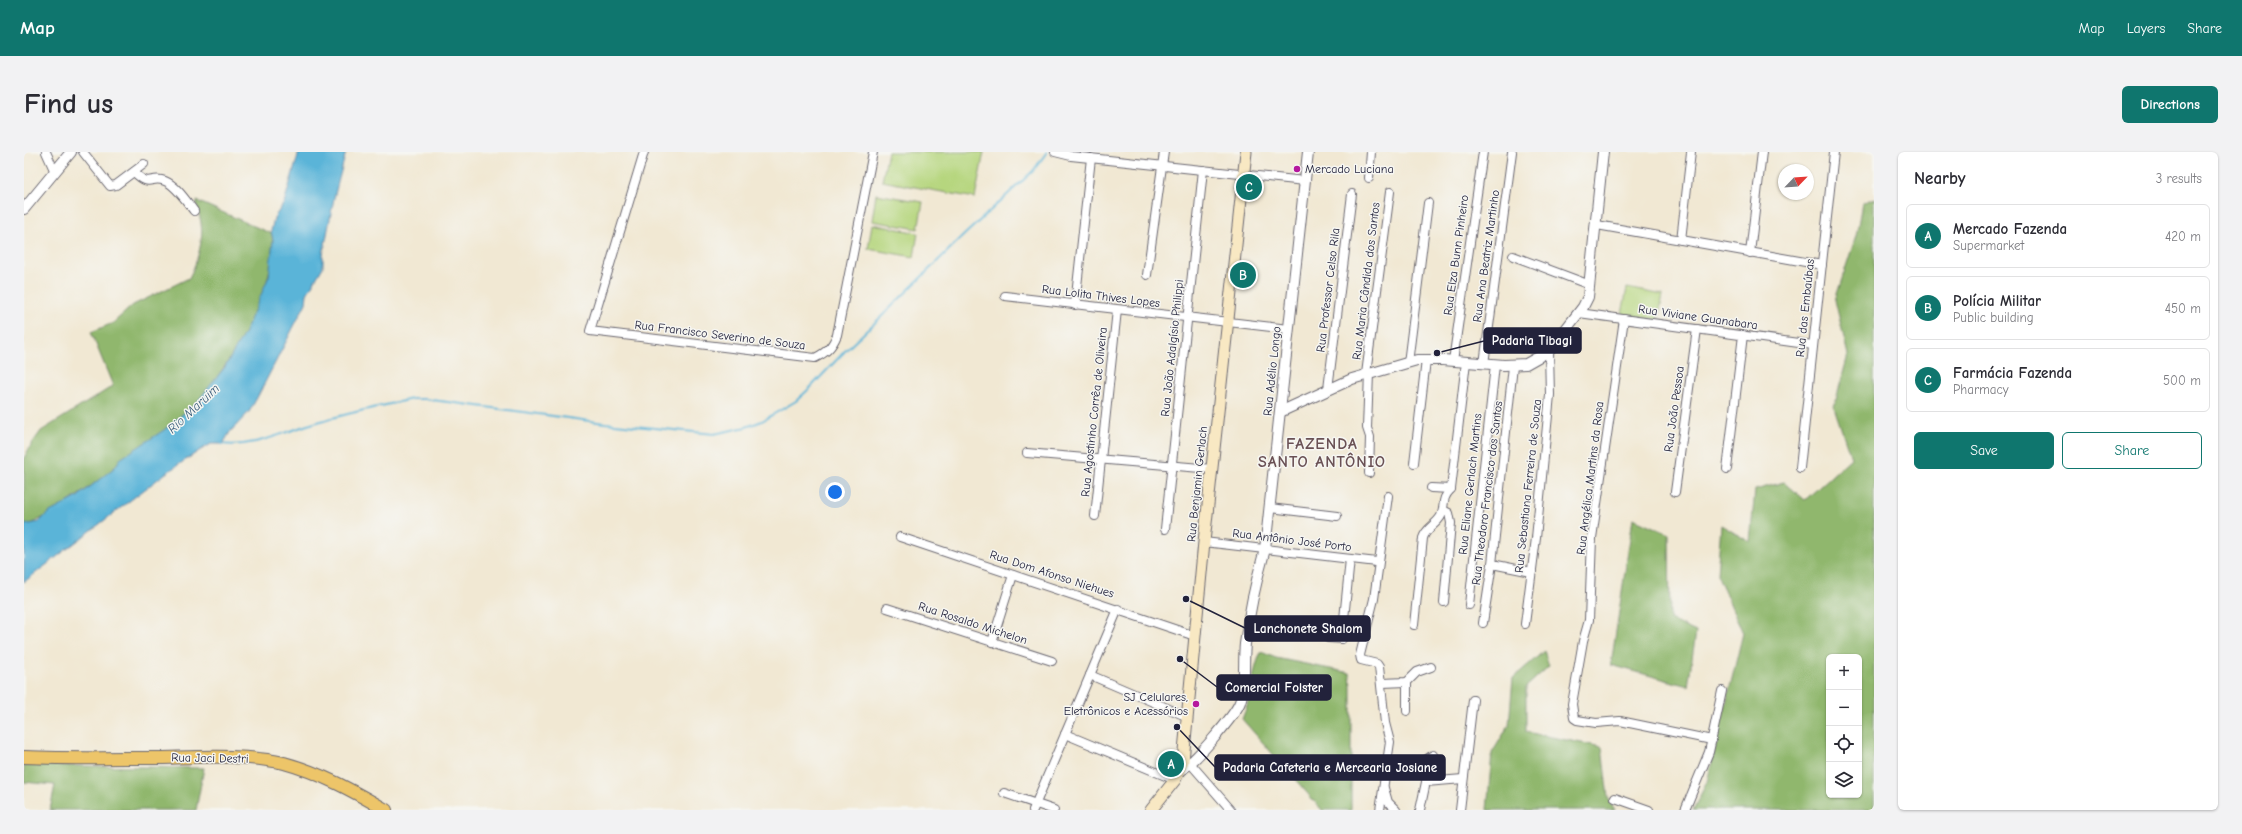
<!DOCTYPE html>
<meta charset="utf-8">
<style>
body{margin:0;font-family:"Comic Neue",sans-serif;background:#f2f2f3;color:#2b2b33}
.controls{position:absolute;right:12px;bottom:12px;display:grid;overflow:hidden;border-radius:6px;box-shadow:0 1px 3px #0004}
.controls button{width:36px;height:36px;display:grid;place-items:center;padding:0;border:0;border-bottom:1px solid #e1e1e2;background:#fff;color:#2b2b33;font:20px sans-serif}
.compass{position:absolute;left:1754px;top:12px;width:36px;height:36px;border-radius:50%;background:#fff;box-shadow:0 1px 3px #0004;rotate:65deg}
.you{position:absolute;left:811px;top:340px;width:14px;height:14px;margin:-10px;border:3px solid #fff;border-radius:50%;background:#1a73e8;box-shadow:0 0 0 6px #1a73e833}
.badge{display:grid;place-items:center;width:26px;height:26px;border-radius:50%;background:#0f766e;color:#fff;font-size:13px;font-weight:700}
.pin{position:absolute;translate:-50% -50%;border:2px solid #fff;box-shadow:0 1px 4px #0006}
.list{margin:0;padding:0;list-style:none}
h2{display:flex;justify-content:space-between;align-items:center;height:52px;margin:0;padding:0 16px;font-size:17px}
h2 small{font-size:13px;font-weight:400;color:#7c7c81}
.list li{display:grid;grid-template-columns:26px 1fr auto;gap:12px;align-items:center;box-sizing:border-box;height:64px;margin:0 8px 8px;padding:0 8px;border:1px solid #e1e1e2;border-radius:6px}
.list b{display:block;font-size:15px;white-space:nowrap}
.list p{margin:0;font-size:13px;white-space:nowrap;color:#7c7c81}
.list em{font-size:13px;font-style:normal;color:#7c7c81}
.actions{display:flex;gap:8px;padding:12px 16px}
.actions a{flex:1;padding:9px 0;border:1px solid #0f766e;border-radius:6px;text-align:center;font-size:14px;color:#0f766e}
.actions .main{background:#0f766e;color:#fff}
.icon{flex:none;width:22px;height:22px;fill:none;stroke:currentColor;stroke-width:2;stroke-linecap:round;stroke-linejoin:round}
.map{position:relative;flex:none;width:1850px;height:658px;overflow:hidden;border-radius:6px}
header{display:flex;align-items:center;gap:24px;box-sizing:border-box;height:56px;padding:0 20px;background:#0f766e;color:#fff}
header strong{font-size:19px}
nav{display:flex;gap:22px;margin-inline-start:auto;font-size:14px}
.intro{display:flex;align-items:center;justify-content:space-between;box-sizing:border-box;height:96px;padding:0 24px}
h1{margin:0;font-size:28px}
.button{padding:10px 18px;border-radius:6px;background:#0f766e;color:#fff;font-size:14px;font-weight:700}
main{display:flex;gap:24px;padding:0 24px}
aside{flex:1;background:#fff;border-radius:6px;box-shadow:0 1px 3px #0004}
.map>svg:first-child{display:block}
</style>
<header>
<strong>Map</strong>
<nav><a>Map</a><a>Layers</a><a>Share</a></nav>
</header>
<div class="intro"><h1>Find us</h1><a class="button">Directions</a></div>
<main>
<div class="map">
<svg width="1850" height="658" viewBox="0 0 1850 658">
<rect width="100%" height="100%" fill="#f6f6f2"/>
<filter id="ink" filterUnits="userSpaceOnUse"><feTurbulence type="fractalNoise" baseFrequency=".025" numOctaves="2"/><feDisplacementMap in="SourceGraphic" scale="8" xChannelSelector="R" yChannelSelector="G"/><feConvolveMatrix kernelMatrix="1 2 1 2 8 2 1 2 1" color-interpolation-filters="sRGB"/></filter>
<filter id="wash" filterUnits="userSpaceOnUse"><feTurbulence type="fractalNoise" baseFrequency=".012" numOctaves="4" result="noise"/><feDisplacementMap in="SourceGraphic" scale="16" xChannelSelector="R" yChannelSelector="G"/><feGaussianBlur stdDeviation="0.9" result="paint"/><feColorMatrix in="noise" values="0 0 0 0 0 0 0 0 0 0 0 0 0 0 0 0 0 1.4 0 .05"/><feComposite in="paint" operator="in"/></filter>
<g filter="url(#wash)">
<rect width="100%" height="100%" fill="#f1e8d3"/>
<!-- green -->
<g fill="#b6d67e" stroke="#6c7c5c">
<path d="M864 0H960L951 46 858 29Z"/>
<path d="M852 42 899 50 894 77 848 69Z"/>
<path d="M848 72 894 81 890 105 844 97Z"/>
<path d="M1603 136 1639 143 1634 168 1598 162Z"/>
</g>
<!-- forest -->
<g fill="#90b76d" stroke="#596c54" fill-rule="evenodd">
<path d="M1850 46V658H1669L1683 630 1719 481 1693 422 1697 373 1726 390 1731 338 1760 330 1781 348 1827 306 1810 255 1824 203 1811 148 1832 84 1838 51ZM1805 505H1835V643H1805Z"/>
<path d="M173 49 248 82C256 131 206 214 173 250 155 269 131 286 109 300 105 303 99 304 96 308 94 310 93 313 91 315 80 326 12 375 0 373V306L7 293 17 279 89 234 67 180 89 171 109 153 165 126C173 110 180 89 177 71 176 63 172 57 173 49Z"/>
<path d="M1609 366 1645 382 1646 468 1672 480 1664 534 1587 513Z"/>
<path d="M1520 499 1525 514 1502 535V580L1578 595 1584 646 1591 658H1463L1468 601 1485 573 1489 526Z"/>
<path d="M1237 500 1252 506 1326 521 1327 534V658H1298L1218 567C1228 545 1227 522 1237 500Z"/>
<path d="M0 613 180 616 172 658H26L31 633 0 630Z"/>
</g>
<!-- water -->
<path fill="#5ab4d8" stroke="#3e6b8a" d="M275 0H322L310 46 299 103V115L283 142 282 151 234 244 225 260 206 280 199 292H187L175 299 142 321 0 430V373L15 370 24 361 52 346 91 315 96 307 140 278 173 250 201 215 221 180 245 124 249 88 247 79 250 66 260 51Z"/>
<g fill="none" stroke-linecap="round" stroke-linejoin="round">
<!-- stream -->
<path stroke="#5ab4d8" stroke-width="2" d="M198 292C230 296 257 281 287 272 320 262 354 255 388 247H401L581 271 690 282 722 275 738 269 772 249 786 236 822 198 857 165 938 85 1009 19 1023 0"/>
</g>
</g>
<g filter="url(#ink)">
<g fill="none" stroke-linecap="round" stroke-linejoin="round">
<defs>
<g id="minor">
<path d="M22 0 31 20"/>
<path d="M59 0 86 34 92 33 120 12"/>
<path d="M620 0 566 179 791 206C803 200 808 195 813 183L849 0"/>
<path d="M1031 0 1047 4 1281 29"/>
<path d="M110 20C127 37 126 23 141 29 152 33 163 50 170 59"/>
<path d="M1345 26 1347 0"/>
<path d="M1573 73 1798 113"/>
<path d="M1657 88 1667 0"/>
<path d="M1726 101 1738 0"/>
<path d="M1489 104 1566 133"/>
<path d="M1123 123 1140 0"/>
<path d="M981 144 1265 177"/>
<path d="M1051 153 1067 6"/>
<path d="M1555 161 1789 193"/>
<path d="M1600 167 1568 386 1565 468 1559 489 1548 552 1550 566 1553 568 1572 571 1596 569 1688 588"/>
<path d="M1429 209 1459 0"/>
<path d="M1384 211 1404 51"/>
<path d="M1460 212 1488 0"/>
<path d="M1342 222 1366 40"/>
<path d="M1304 237 1328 42"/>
<path d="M1003 301 1188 317"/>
<path d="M1390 311 1402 208"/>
<path d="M1776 316 1810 0"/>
<path d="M1703 317 1719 183"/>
<path d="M1345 321 1346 285 1343 276 1345 221"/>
<path d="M1407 336 1427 337"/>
<path d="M1651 340 1673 177"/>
<path d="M1246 356 1313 364"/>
<path d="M1419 358 1425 361 1427 371 1420 450"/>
<path d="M1071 364 1093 158"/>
<path d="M1141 377 1179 18"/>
<path d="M876 385 1171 484"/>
<path d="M1180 390 1353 410"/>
<path d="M1468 412 1508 420"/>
<path d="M1445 453 1471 213"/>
<path d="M863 456 1028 509"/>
<path d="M1459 471 1468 412 1489 214"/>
<path d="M1501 472 1512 386 1526 243 1525 199"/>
<path d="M1390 473 1399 386C1402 376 1412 373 1417 364 1422 353 1416 348 1427 337L1442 210"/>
<path d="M1304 486 1318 487 1326 407"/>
<path d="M968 490 989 423"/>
<path d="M1066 523 1164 565"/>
<path d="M1358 531 1383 530 1393 520 1407 515"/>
<path d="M1383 559V530"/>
<path d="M1041 582 1151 628"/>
<path d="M1166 611 1207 658"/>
<path d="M1402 630 1403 607 1409 603"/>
<path d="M1360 636 1364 650 1372 658"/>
<path d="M980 641 1030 658"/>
<path d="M1591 646 1625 658"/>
<path d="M1009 658 1094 457"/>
<path d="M1356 658 1366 590 1361 571 1355 515 1353 512 1337 508 1336 503 1350 447 1364 344"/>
<path d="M1396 658 1402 630 1439 627"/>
<path d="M1436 658 1449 548"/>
<path d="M1661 658 1685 600 1698 539"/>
</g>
<g id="tertiary">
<path d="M0 57 47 0"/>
<path d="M1256 260 1328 227 1393 208H1419L1480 213 1502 212 1525 199 1559 155 1564 145 1579 0"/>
<path d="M1156 618C1167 615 1212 562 1216 550 1222 533 1219 510 1221 492 1225 460 1232 429 1241 397L1284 0"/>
</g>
<path id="secondary" d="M1127 658 1151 628 1159 609 1180 390 1222 0"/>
<path id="primary" d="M0 605C46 607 91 606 136 606 177 605 220 602 260 611 297 621 329 639 362 658"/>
</defs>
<!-- minor casing -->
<use href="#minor" stroke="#6a6770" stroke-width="10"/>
<!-- tertiary casing -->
<use href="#tertiary" stroke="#6a6770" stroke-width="12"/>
<!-- secondary casing -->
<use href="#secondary" stroke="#6a6770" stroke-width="13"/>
<!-- primary casing -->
<use href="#primary" stroke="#6a6770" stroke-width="14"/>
<!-- minor -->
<use href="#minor" stroke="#fff" stroke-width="8"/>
<!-- tertiary -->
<use href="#tertiary" stroke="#fff" stroke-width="10"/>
<!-- secondary -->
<use href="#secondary" stroke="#f8e8c3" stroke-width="11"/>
<!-- primary -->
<use href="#primary" stroke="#edc569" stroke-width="12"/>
</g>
</g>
<!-- markers -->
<g fill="#b5179e" stroke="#f6f6f2" stroke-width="1.5">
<circle cx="1273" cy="17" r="4"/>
<circle cx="1172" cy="552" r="4"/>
</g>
<g text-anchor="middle" stroke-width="3" stroke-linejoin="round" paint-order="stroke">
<!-- poi labels -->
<g font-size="12" fill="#22223b" stroke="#f6f6f2" text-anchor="start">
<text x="1281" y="21">Mercado Luciana</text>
<text x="1164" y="549" text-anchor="end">SJ Celulares,<tspan x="1164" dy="14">Eletrônicos e Acessórios</tspan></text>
</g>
<!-- street labels -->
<g font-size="12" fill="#22223b" stroke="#f6f6f2">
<text transform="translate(1432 103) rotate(-82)" y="4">Rua Elza Bunn Pinheiro</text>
<text transform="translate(1462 104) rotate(-82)" y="4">Rua Ana Beatriz Martinho</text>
<text transform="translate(1342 129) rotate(-83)" y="4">Rua Maria Cândida dos Santos</text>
<text transform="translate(1304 138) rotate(-83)" y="4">Rua Professor Celso Rila</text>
<text transform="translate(1077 144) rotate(7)" y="4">Rua Lolita Thives Lopes</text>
<text transform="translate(1781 156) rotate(-84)" y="4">Rua das Embaúbas</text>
<text transform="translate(1674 165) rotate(8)" y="4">Rua Viviane Guanabara</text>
<text transform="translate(696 183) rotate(7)" y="4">Rua Francisco Severino de Souza</text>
<text transform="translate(1148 196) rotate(-84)" y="4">Rua João Adalgísio Philippi</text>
<text transform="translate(1248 219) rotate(-84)" y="4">Rua Adélio Longo</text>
<text transform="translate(1650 257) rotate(-82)" y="4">Rua João Pessoa</text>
<text transform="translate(1070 260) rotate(-84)" y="4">Rua Agostinho Corrêa de Oliveira</text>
<text transform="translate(1566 326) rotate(-83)" y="4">Rua Angélica Martins da Rosa</text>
<text transform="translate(1173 332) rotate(-84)" y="4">Rua Benjamin Gerlach</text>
<text transform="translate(1446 332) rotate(-84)" y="4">Rua Eliane Gerlach Martins</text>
<text transform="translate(1504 334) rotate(-84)" y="4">Rua Sebastiana Ferreira de Souza</text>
<text transform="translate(1463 341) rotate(-83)" y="4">Rua Theodoro Francisco dos Santos</text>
<text transform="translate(1268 388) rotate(7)" y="4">Rua Antônio José Porto</text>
<text transform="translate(1028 422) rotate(18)" y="4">Rua Dom Afonso Niehues</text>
<text transform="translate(949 471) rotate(18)" y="4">Rua Rosaldo Michelon</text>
<text transform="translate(186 606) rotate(1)" y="4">Rua Jaci Destri</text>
</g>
<!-- water labels -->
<g font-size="13" font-style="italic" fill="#385c7a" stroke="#f6f6f2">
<text transform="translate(169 256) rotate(-43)" y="5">Rio Maruim</text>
</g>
<!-- district labels -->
<g font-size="16" font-weight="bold" letter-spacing="1" fill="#6a5155" stroke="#f6f6f2">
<text x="1298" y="297">FAZENDA<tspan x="1298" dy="18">SANTO ANTÔNIO</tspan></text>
</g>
</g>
<!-- callouts -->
<path fill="none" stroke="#22223b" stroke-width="1.5" d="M1413 201L1460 189M1162 447L1221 476M1156 507L1193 535M1153 575L1191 615"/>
<g fill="#22223b" stroke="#f6f6f2" stroke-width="1.5">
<circle cx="1413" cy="201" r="4"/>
<circle cx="1162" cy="447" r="4"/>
<circle cx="1156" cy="507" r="4"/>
<circle cx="1153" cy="575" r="4"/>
</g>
<g fill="#22223b" stroke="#22223b" stroke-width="1.5">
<rect x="1460" y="176" width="97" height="25" rx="4"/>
<rect x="1221" y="464" width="125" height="25" rx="4"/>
<rect x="1193" y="523" width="114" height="25" rx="4"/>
<rect x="1191" y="603" width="230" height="25" rx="4"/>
</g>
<g font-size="13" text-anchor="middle" font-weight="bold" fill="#fff">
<text x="1508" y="193">Padaria Tibagi</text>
<text x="1284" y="481">Lanchonete Shalom</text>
<text x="1250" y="540">Comercial Folster</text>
<text x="1306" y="620">Padaria Cafeteria e Mercearia Josiane</text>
</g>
</svg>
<div class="controls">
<button>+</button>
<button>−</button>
<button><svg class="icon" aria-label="locate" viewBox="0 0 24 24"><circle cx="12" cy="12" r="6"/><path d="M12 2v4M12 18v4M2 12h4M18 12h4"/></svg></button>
<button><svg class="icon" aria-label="layers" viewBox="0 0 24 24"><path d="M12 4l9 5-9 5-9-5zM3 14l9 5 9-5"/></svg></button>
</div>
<svg class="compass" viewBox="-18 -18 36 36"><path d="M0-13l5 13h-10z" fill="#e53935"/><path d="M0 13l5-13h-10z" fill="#7c7c81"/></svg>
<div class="you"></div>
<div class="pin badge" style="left:1147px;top:612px">A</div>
<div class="pin badge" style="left:1219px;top:123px">B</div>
<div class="pin badge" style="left:1225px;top:35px">C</div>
</div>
<aside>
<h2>Nearby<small>3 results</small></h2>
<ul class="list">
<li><span class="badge">A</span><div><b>Mercado Fazenda</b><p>Supermarket</p></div><em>420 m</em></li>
<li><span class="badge">B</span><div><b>Polícia Militar</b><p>Public building</p></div><em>450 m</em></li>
<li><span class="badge">C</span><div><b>Farmácia Fazenda</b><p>Pharmacy</p></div><em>500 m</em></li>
</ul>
<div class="actions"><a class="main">Save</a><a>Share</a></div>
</aside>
</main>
